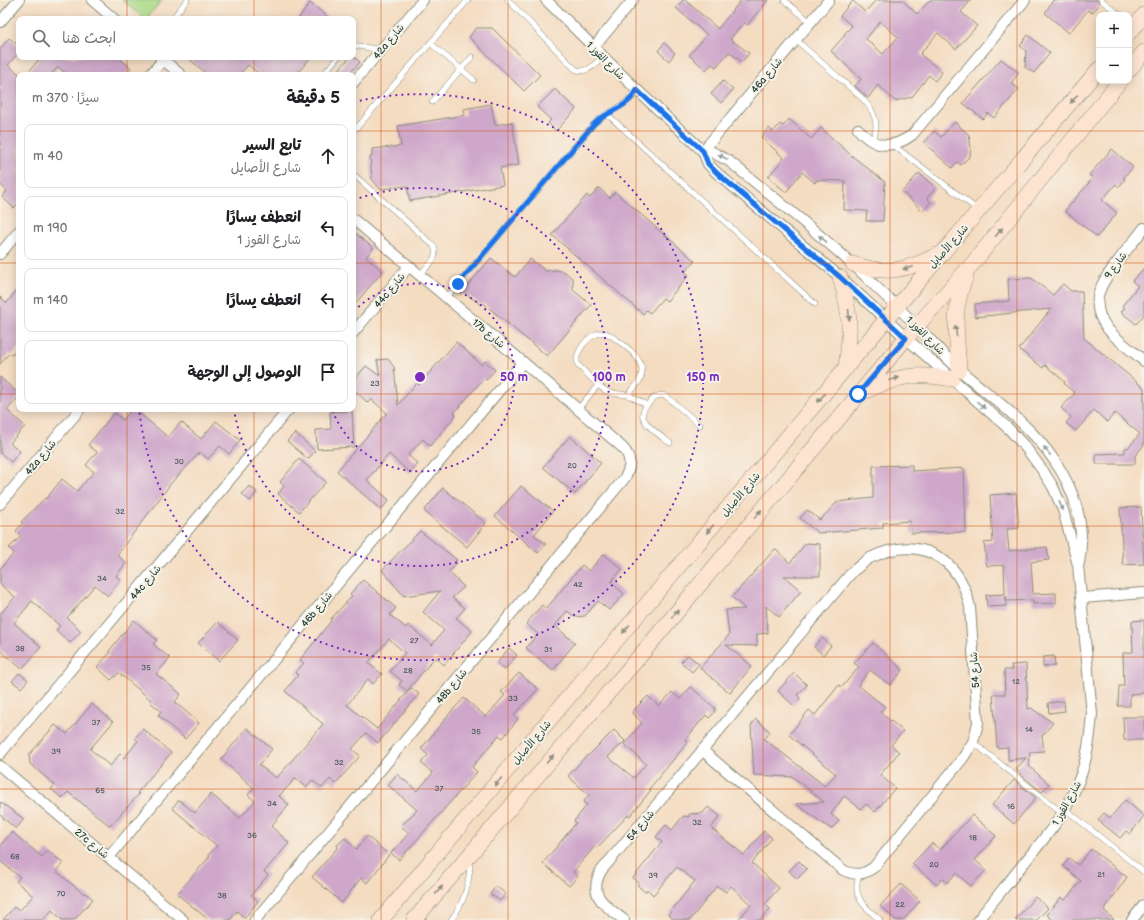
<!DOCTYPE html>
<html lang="ar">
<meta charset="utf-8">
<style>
body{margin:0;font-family:"Balsamiq Sans","Playpen Sans Arabic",sans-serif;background:#f2f2f2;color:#202124;direction:rtl}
.controls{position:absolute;right:12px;top:12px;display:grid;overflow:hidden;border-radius:8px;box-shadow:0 2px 10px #0003}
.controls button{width:36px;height:36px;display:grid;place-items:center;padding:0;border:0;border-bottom:1px solid #e0e0e0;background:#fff;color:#202124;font:20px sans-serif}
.stop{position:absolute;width:12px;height:12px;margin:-9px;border:3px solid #1a73e8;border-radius:50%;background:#fff}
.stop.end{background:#1a73e8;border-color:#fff;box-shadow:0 1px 4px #0008}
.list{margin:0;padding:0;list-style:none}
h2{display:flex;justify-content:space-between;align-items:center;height:52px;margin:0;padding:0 16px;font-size:17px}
h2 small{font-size:13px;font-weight:400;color:#757577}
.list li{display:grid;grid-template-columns:26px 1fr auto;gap:12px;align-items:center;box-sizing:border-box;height:64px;margin:0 8px 8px;padding:0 8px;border:1px solid #e0e0e0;border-radius:8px}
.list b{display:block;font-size:15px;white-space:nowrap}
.list p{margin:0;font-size:13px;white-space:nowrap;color:#757577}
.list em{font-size:13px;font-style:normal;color:#757577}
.icon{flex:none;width:22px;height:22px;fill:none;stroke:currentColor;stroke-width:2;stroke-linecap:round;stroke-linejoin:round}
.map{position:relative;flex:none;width:1144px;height:920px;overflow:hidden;direction:ltr}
.search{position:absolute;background:#fff;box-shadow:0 2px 10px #0003;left:16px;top:16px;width:340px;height:44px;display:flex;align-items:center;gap:10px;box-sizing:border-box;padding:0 14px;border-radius:8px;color:#757577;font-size:15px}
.panel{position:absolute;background:#fff;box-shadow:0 2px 10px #0003;left:16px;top:72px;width:340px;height:340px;border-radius:8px;direction:rtl}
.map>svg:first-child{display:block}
</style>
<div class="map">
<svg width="1144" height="920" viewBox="0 0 1144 920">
<rect width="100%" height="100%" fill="#f7f3e8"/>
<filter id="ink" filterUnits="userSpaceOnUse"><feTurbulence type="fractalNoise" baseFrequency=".025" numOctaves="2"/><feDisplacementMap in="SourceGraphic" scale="8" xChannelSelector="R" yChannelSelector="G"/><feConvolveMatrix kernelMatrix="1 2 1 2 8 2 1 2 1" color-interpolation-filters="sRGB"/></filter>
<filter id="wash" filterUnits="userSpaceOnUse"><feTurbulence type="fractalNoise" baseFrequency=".012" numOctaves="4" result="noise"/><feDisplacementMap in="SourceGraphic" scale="16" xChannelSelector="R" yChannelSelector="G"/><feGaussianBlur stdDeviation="0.9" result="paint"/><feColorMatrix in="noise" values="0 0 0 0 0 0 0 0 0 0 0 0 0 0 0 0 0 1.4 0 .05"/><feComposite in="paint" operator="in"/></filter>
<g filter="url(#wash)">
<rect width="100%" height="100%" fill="#f4dcc1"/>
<!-- green -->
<path fill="#aad987" stroke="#648b5e" d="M122 0H162L146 19H145Z"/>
<g id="blocks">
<!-- building -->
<g fill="#cfa7cb" fill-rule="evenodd">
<path d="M683 0H685L718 29 741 0H768L747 25 744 22 730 39 749 53 742 62 729 52 716 67 712 64 706 70 689 55 707 35 676 8Z"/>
<path d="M876 0H902L917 14 930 0H971L961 12 977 26 956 49 938 33 920 54 942 72 935 81 929 75 912 97 895 101 878 85 868 98 855 86 861 79 831 51 845 35 844 34 852 26 840 16 848 6 853 1 865 12ZM880 21 898 37 883 54 866 39Z"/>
<path d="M1053 0H1097L1100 4 1092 13 1088 10 1069 33 1045 13Z"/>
<path d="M310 3 322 12 330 19H298Z"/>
<path d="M476 28H492L540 75 524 91 469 37Z"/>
<path d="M1028 35 1050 53 1034 73 1025 67 1026 51 1020 46Z"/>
<path d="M9 38 19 46V52L8 65 19 74V203L14 208 2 197 7 191 0 184V49Z"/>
<path d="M664 43 675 53 669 61 658 51Z"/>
<path d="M353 56 360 62 348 75H334L350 57Z"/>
<path d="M41 57H118L131 68 125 75H68L58 67 51 75H26Z"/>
<path d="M187 57H311L296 75H261L248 65 239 75H208Z"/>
<path d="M1001 59 1019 73 1011 83 1019 89 994 118 988 113 983 119 963 103Z"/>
<path d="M723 81 733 90 721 103 711 94Z"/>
<path d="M555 89 576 109 556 131 548 123 551 120 537 107Z"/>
<path d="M491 104 495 125 512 122 519 165 500 168 503 185 410 201 407 186 380 189 372 179 370 157H372V149L401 146 398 126 465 115 464 109Z"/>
<path d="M789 119 811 139 821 128 852 156 885 182 883 221H866L867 211 844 210 845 181 817 180 815 183 802 172 786 192 768 177 784 158 761 137 769 128 773 132 780 124 783 126Z"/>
<path d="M955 122 969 135 971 148 970 156 961 165 957 162 952 168 924 143 934 131 941 137Z"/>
<path d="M1112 149 1133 167 1123 178 1125 179 1119 187 1116 184 1102 200 1117 213 1097 237 1065 211 1093 178 1089 175Z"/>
<path d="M919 173 936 188 927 198 931 202 923 211 902 192Z"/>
<path d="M599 188 610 198 615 192 695 261 685 272 689 275 667 301 663 298 650 313 646 310 643 314 552 235 587 195 590 198Z"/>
<path d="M353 231 373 248 366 257 383 271 353 306Z"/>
<path d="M491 258 515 277 530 259 546 271 556 270 565 272 573 279V290L591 305 547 356 483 303 481 305 463 291Z"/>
<path d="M1144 268V315L1136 324 1121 312 1125 308 1122 306 1138 286 1132 281Z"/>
<path d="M1031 278 1053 295 1063 284 1071 291H1082L1084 338 1144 388V445L1135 456V464H1096V454L1125 453V448H1128L1140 434 1115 413 1107 422 1094 410 1076 431 1066 423 1071 417 1061 408 1075 393 1064 384 1065 382 1045 365 1043 368 1019 349 1051 309 975 317V304L1009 301 1008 279Z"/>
<path d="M19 287V347L12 355 9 353 0 364V297L7 303Z"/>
<path d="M456 342 482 365 485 361 495 370 486 380 484 378 454 413 456 415 430 446 423 439 408 455 418 464 410 473 389 454 367 480 389 500 381 510 337 471 387 413 371 399 368 403 353 389V381L366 366 380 376 377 360 388 359 394 367 398 405 417 383 419 385Z"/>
<path d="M0 377 19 394V397L7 410 25 426 10 443 20 451 11 462 1 453 0 454Z"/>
<path d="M132 409H134L168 437 181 422 201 439 216 421 240 440 229 454 220 446 208 459 200 452 172 482 117 555 126 563 116 576 121 579 108 596 95 585 67 618 81 631 70 643 56 630 60 626 32 601 14 623 41 647 22 669 0 650V614L15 597 0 584V569L14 553 9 548 21 536 16 531 23 523 21 522 45 498 46 499 62 479 77 491 94 472 86 465 97 452 88 445 114 413 123 420Z"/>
<path d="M352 411 354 447 317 449 316 430 331 429 330 412Z"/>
<path d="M295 433 315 451 308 459 287 441Z"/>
<path d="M570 436 601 463 575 494 543 467Z"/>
<path d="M299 459 326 482 299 512 278 494 284 486 280 482Z"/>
<path d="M912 465V471L964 468 966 532 911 533 910 521 883 523V528L818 533 800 518 807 510 820 520 837 502 873 498V466Z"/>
<path d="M249 486 257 492 250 501 242 494Z"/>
<path d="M521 486 553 511 534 535 546 544 538 553 495 516Z"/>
<path d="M443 488 486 523 467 547 424 511Z"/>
<path d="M1016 493 1019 528 1007 529 1009 551 1047 547 1049 560 1031 562 1033 594 1056 593V603L1033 604V600L1006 601V596V606L987 607 986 595 1005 594 1004 565 987 566 984 543 993 542 990 495Z"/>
<path d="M1141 507 1144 564 1123 565 1120 508Z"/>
<path d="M420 531 457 560 455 561 457 563 449 572 464 587 452 598 465 608 456 618 472 631 444 665 435 657 407 691 399 685 402 681 390 671 405 653 389 639 368 663 382 674 373 684 368 679 347 705 377 729 411 688 419 694 378 743 366 733 352 749 360 756 335 784 330 779 322 788 312 780 306 787 296 778 279 796 289 805 271 826 289 843 264 872 268 875 251 895 258 901 245 918 237 911 230 920H209L177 894 210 856 208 855 217 846 172 808 179 800 195 813 211 794 240 818 255 801 248 795 254 788 221 759 247 728 272 749 259 765 276 778 282 772 323 724 285 691 298 675 295 673 304 663 300 660 331 621 330 620 352 596 350 594 363 580 396 608 390 615 406 628 408 625 432 645 444 630 423 612 440 591 404 596 382 570Z"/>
<path d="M806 543 820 544V576H784L801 591 779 617 766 606 768 633 757 634V646L726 645 752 666 730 693 700 668 729 635 726 610 745 609 732 597 775 549 790 563Z"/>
<path d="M604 554 622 569 611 582 624 594 609 610 598 601 585 616 575 617 567 611 555 626 575 643 553 670 526 648 538 634 526 624 542 605 546 609 582 565 589 571Z"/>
<path d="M134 620 157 640 153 644 170 658 156 674 181 694 175 702 199 723 185 739 158 715 161 711 150 702 151 700 119 673 111 680 97 667 110 653 109 651Z"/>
<path d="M1144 620V693L1130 694V706H1118L1119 686H1124L1123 653 1133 652 1132 621Z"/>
<path d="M218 622 238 640 219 661 198 643Z"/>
<path d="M822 638 831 646 823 655 814 647Z"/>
<path d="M873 643 903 670 890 685 870 670 858 685 885 707 880 712 903 731 891 745 899 752 880 775 895 788 875 812 866 804 861 809 844 796 831 814 839 821 831 829 796 804 824 802 793 777 754 775 751 726 756 719 770 732 764 739 825 786 836 774 789 735 809 710 815 715 839 685 842 687 859 667 854 663Z"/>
<path d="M509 648 517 655 505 669 497 663Z"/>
<path d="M688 655 699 664 692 672 681 662Z"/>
<path d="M1054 656 1055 666 1043 667V657Z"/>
<path d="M1026 664 1028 709 1031 708 1053 723 1042 736 1044 751 1030 752 1029 766 1049 784 1042 792 1020 774 1016 769 1026 758 1008 760V747L997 748 993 694H1005L1004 670H1012L1011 665Z"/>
<path d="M19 673 28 680 21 688 12 681Z"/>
<path d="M519 673 538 689 514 715 518 719 503 738 499 735 472 767 477 772 399 860 391 853 409 833 401 826 417 810 388 785 397 774 417 791 433 773 421 763 428 755 421 749 450 713 464 698 486 717 505 695 501 692Z"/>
<path d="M794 673 807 685 797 695 800 698 793 705 778 691Z"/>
<path d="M691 687 715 708V712L709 718 706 715 685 740 688 742 649 789 651 790 630 816 628 815 597 848 595 846 573 872 578 876 569 886 543 863 576 823 574 821 587 805 583 802 589 795 568 776 587 755 588 756 614 730 625 741 608 757 634 778 646 764 624 744 642 723 632 712 648 696 659 706 672 692 680 699Z"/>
<path d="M1064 701 1065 711 1049 713 1048 703Z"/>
<path d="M92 704 113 722 90 749 110 766 120 754 124 758 138 741 135 738 143 729 171 753 137 793 139 794 110 826 68 792 62 798 51 789 55 785 30 764 29 755 55 725 67 734Z"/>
<path d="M1123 717H1144V740H1124Z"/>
<path d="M1014 780 1036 798 1014 824 992 805Z"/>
<path d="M1125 800 1144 816 1130 834 1126 831 1120 838 1098 820 1104 813 1110 818Z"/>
<path d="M0 802 24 819 16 829 0 815Z"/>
<path d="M708 807 720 816 711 828 744 855 764 831 772 838 752 863 779 888 765 904 770 909 760 920H738L751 905 731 886 726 892 717 886 690 920H675L668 915 695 881 677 867 653 895 647 889 645 892 637 885 639 883 633 878 662 842 656 837 666 825 672 830 683 816 689 817V814L703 813Z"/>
<path d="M972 815 996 836 975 860 986 870 971 886 956 873 947 883 943 878 937 885 912 864 932 843 940 850Z"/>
<path d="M12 832 42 857 47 850 63 863 56 871 84 894 85 893 93 899 74 920H62L52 910 43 920H3L14 907 19 911 33 896 16 881 20 877 0 861V846Z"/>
<path d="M367 836 389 855 367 883 361 878 342 903 312 877 338 847 337 845 345 838 356 849Z"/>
<path d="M1091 849 1127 877 1104 910 1114 920H1053L1047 915 1061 897 1065 900 1081 881 1063 866 1069 858 1078 865Z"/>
<path d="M799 861 807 869 797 879 789 871Z"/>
<path d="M901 884 920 901 903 920H896L880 906Z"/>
<path d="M496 886 506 894 500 901 490 894Z"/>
<path d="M1035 897 1048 908 1037 920H1015Z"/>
</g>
</g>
</g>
<g filter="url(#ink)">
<use href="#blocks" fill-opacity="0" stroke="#8a8c7a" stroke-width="1"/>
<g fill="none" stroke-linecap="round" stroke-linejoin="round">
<defs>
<g id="lane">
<path d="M508 0 575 69C587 75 595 64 603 56"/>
<path d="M784 0 810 22"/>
<path d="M1101 0 1120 15"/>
<path d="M172 19 187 0"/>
<path d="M796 40 862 98C869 105 876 115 876 126 876 131 874 137 873 142"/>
<path d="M430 43 474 80"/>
<path d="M353 45 380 50"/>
<path d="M323 75 338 57"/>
<path d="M432 102 472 57"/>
<path d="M607 114 815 304"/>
<path d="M353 132 468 0"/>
<path d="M893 145 978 210"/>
<path d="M353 174 434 246C439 259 428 266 419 275"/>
<path d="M447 297 594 124C607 110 627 108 637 90"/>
<path d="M628 395C632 390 639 384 641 377 647 359 623 344 610 335 606 333 601 332 597 334 587 337 573 354 578 365L598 385 606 391 611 393 628 395 647 405"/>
<path d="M578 409 598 385"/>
<path d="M670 443C662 437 639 422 643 412 644 408 647 405 650 402 655 396 659 394 666 396L700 425"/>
<path d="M973 742 1062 813"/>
<path d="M1065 809 1144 872"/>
<path d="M859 875C851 897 865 907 880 920"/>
<path d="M451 920C464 903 470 882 470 861"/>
</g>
<g id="street">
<path d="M92 0 114 19"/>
<path d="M546 0 637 90 703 151 708 164 718 174 840 277 906 338 1009 429 1026 448 1043 471 1053 487 1063 510 1078 565 1092 714C1090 738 1087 762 1077 785 1065 815 1044 839 1024 863 1009 882 993 901 978 920"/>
<path d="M0 22 19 0"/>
<path d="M594 47 633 0"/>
<path d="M160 57 181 75"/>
<path d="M150 75 163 60"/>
<path d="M353 83 423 0"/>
<path d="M858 129C874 148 891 150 912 135L1025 0"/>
<path d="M703 151 712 152 729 161C770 195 813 228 852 264 860 270 867 278 874 285 891 301 908 317 924 333 936 346 947 359 960 370 993 399 1029 423 1054 460 1075 490 1086 526 1079 563"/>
<path d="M703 151 829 0"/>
<path d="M1144 228C1136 239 1127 249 1119 260 1102 282 1087 301 1107 328 1116 340 1133 351 1144 361"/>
<path d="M0 254 19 231"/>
<path d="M353 333 409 266"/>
<path d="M0 504 80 409"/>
<path d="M1082 598 1144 593"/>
<path d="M0 754 289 409"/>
<path d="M0 766 183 920"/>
<path d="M109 857 523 362"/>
<path d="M255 920 624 479C631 468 632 458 623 448L523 362 353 219"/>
<path d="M624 920C606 906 587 896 601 871L853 571C859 567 864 561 870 558 918 535 959 555 970 607L978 723 973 742 963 758 874 867C864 875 855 876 843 870L702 750"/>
<path d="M1132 920 1144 905"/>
</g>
<g id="secondary">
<path d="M1129 33 1144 15"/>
<path d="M1129 70 1144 52"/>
<path d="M853 264C886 275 907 271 937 255"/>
<path d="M840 277C851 313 851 331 846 368"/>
<path d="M959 370C957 333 951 312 966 276"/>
<path d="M863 392C899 376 913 372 952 379"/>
<path d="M381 920 917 283 1099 69"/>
<path d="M414 920 650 644 906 338 974 262 1120 81"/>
</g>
</defs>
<!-- lane casing -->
<use href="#lane" stroke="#8a8c7a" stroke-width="6"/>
<!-- street casing -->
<use href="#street" stroke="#8a8c7a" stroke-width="12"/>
<!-- secondary casing -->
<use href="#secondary" stroke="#8a8c7a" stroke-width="16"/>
<!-- lane -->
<use href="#lane" stroke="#fff" stroke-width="5"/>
<!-- street -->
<use href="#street" stroke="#fff" stroke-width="10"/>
<!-- secondary -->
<use href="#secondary" stroke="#fde4d1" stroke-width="15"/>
</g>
<!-- one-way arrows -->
<defs><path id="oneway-solid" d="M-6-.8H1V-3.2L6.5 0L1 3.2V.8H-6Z"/></defs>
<g fill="#8e9082">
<use href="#oneway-solid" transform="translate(1074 99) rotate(130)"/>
<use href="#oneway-solid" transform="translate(999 232) rotate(-51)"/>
<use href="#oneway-solid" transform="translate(908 268) rotate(166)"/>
<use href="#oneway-solid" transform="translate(849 315) rotate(85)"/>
<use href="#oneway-solid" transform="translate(956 331) rotate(-96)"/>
<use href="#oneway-solid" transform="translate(894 379) rotate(-16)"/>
<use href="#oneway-solid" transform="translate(821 398) rotate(130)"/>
<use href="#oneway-solid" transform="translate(758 514) rotate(-50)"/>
<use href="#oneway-solid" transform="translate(710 529) rotate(130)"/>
<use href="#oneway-solid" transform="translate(675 614) rotate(-50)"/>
<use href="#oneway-solid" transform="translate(626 629) rotate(130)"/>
<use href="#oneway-solid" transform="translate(550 759) rotate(-49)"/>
<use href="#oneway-solid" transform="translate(498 782) rotate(130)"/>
<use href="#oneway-solid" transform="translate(439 890) rotate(-50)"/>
</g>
<g fill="#8f9e9a">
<use href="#oneway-solid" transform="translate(723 157) rotate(-152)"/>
<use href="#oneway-solid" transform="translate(823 239) rotate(-140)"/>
<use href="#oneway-solid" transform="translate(981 405) rotate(42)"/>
<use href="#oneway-solid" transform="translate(1047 451) rotate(-127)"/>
<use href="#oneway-solid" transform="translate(1061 506) rotate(67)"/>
</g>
</g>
<g fill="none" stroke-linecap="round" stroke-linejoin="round" filter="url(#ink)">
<!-- route -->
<path stroke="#1a73e8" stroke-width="5" d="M458 284 594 124C608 110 627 109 637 90L703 151 708 164 718 174 840 277 906 338 858 394"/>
</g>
<!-- grid -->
<path fill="none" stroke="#d45610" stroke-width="1" stroke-opacity="0.55" d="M127 0V19M254 0V19M381 0V920M508 0V920M636 0V920M763 0V920M890 0V920M1017 0V920M127 57V75M254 57V75M0 131H19M353 131H1144M0 263H19M353 263H1144M0 394H19M353 394H1144M127 409V920M254 409V920M0 526H1144M0 657H1144M0 789H1144"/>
<!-- distance rings -->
<g fill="none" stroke="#7b2cbf" stroke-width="2" stroke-dasharray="2 4">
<path d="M354 311A94 94 0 1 1 332 409"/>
<path d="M354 200A189 189 0 1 1 234 410"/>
<path d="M354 102A283 283 0 1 1 139 409"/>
</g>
<g text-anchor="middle" stroke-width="4" stroke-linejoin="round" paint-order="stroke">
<!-- number labels -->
<g font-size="8" fill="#4b585a">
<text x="375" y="386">23</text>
<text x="179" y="464">30</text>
<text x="572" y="468">20</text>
<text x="120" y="514">32</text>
<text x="102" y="581">34</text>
<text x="578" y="587">42</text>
<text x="414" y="643">27</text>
<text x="20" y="651">38</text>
<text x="548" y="652">31</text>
<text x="146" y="670">35</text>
<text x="408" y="673">28</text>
<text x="1016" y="684">12</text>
<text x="513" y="701">33</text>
<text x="96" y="725">37</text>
<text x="1029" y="732">14</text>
<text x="476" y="734">35</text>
<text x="56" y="754">39</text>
<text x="339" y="765">32</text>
<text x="439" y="791">37</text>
<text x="100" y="793">65</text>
<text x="272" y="806">34</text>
<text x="1011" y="809">16</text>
<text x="697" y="825">32</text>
<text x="252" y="838">36</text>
<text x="973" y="840">18</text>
<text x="15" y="859">68</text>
<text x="934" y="867">20</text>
<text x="1101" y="877">21</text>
<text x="653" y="878">39</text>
<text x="61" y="896">70</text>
<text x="222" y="898">38</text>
<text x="900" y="907">22</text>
</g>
<!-- street labels -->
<g font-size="10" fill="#1f3d34" stroke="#f7f3e8">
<text transform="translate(388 41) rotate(-50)" y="4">42a شارع</text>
<text transform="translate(606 60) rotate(45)" y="4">شارع القوز 1</text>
<text transform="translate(766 75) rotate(-50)" y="4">46a شارع</text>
<text transform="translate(948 246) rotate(-49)" y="4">شارع الأصايل</text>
<text transform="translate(1115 265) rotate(-53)" y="4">شارع 9</text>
<text transform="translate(389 290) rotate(-50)" y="4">44c شارع</text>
<text transform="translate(489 333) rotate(40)" y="4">17b شارع</text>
<text transform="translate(926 335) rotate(45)" y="4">شارع القوز 1</text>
<text transform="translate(40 457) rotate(-50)" y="4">42a شارع</text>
<text transform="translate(740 494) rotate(-50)" y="4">شارع الأصايل</text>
<text transform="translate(145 582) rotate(-50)" y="4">44c شارع</text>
<text transform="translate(316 609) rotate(-50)" y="4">46b شارع</text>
<text transform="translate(974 670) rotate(-94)" y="4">شارع 54</text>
<text transform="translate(451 686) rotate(-50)" y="4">48b شارع</text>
<text transform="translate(531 742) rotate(-50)" y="4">شارع الأصايل</text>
<text transform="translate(1066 803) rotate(-61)" y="4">شارع القوز 1</text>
<text transform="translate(640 825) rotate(-50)" y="4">شارع 54</text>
<text transform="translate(92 843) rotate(40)" y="4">27c شارع</text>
</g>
</g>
<circle cx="420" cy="377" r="6" fill="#7b2cbf" stroke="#f7f3e8" stroke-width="2"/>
<g font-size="12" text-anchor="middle" font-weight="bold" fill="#7b2cbf" stroke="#f7f3e8" stroke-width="4" stroke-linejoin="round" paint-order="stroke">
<text x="514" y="381">50 m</text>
<text x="609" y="381">100 m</text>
<text x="703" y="381">150 m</text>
</g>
</svg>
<div class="controls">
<button>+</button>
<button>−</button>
</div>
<div class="stop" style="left:858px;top:394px"></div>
<div class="stop end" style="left:458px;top:284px"></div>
<div class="search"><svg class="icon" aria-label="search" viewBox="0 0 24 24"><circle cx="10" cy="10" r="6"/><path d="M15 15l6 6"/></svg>ابحث هنا</div>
<section class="panel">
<h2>5 دقيقة<small>سيرًا · 370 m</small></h2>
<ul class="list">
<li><svg class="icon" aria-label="ahead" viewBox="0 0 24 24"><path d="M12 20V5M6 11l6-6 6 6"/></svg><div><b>تابع السير</b><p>شارع الأصايل</p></div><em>40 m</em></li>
<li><svg class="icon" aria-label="left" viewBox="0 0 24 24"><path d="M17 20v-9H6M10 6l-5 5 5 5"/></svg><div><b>انعطف يسارًا</b><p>شارع القوز 1</p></div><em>190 m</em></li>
<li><svg class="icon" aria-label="left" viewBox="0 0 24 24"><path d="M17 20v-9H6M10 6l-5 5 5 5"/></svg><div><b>انعطف يسارًا</b></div><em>140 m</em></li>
<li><svg class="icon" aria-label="arrive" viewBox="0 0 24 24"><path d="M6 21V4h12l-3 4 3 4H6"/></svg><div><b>الوصول إلى الوجهة</b></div></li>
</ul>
</section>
</div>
